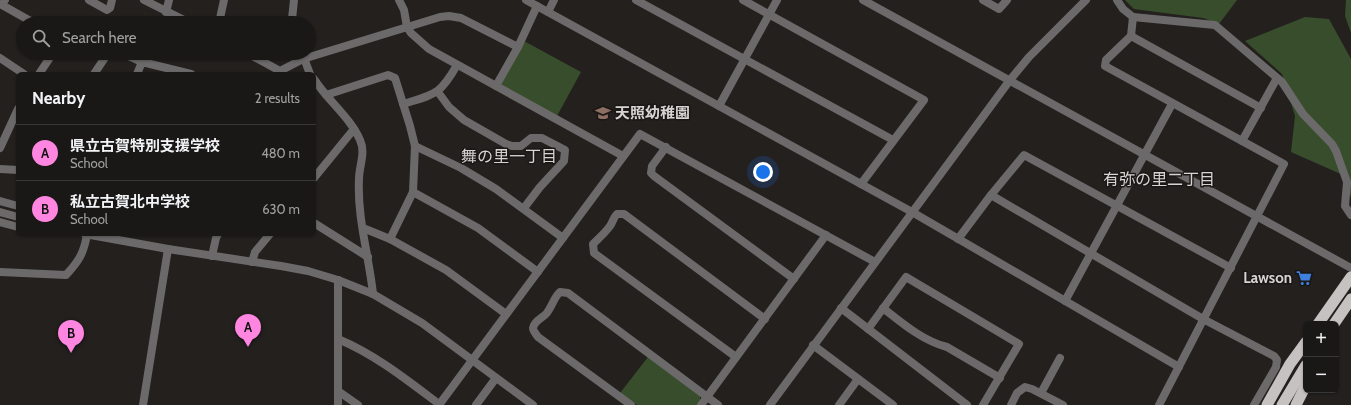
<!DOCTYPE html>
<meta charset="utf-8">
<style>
body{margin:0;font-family:Cabin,"Noto Sans JP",sans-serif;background:#23211f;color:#f1f3f6}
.controls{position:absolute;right:12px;bottom:12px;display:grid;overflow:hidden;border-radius:6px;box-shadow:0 1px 3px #0004}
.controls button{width:36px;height:36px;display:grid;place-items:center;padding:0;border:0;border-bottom:1px solid #383735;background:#1a1816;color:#f1f3f6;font:20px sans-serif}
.you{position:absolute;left:763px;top:172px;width:14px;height:14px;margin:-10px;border:3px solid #fff;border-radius:50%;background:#1a73e8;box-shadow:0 0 0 6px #1a73e833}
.badge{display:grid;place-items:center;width:26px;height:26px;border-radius:50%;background:#fe86e0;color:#111;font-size:13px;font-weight:700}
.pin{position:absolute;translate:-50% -33px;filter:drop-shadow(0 1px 2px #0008)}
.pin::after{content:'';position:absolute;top:21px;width:14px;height:12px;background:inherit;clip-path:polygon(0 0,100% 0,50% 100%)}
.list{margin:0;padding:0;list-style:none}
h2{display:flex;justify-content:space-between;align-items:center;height:52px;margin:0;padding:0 16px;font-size:17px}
h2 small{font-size:13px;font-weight:400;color:#9fa0a1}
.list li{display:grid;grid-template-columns:26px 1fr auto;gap:12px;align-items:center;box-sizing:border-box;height:56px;padding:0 16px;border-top:1px solid #383735}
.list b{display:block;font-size:15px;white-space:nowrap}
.list p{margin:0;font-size:13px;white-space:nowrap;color:#9fa0a1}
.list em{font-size:13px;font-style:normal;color:#9fa0a1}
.icon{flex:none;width:22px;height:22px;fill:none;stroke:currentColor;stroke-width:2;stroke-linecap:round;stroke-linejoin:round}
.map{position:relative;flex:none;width:1351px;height:405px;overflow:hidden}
.search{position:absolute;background:#1a1816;box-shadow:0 1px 3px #0004;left:16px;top:16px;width:300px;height:44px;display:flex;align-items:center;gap:10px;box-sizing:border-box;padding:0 14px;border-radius:22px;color:#9fa0a1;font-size:15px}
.panel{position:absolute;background:#1a1816;box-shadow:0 1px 3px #0004;left:16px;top:72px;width:300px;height:164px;border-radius:6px}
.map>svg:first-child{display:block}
</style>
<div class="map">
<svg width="1351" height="405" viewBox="0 0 1351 405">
<rect width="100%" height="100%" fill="#23201e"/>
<!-- green -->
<g fill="#384d2c">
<path d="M1125 0H1237L1219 24 1203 18 1134 9Z"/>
<path d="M1346 0H1351V33L1345 16Z"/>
<path d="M1305 17 1329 19 1351 59V197L1343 175 1291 152 1295 116 1282 74 1245 41Z"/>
<path d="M524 41 581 72 557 116 502 86V82Z"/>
<path d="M648 357 700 396V400L697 405H637L620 393Z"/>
</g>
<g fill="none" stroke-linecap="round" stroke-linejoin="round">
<!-- minor -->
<g stroke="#6b696a" stroke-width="8">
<path d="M5 0 2 5 34 23"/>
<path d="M89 0 107 10 110 8 112 0"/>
<path d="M144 0 190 23"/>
<path d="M399 0 404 10 407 27 411 33 429 49 623 156"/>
<path d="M526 0 912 212 1179 367"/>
<path d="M636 0 893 140"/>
<path d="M743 0 924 100 861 184"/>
<path d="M983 0 999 9 1007 0"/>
<path d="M1117 0 1123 9 1133 17 1215 25 1282 82 1303 114 1332 144 1336 151 1347 182 1345 206 1351 215"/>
<path d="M166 12 169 0"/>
<path d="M548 12 554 0"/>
<path d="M1133 17 1131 36 1106 60 1105 66 1284 164 1257 216"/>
<path d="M219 23 224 0"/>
<path d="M294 23 292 19 294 0"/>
<path d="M1131 36 1261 108"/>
<path d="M122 53 142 62"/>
<path d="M247 53 280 71 303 59 440 17 449 16 461 18 518 47"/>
<path d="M302 53 310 74"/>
<path d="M0 58 24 74"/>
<path d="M39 74 53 53"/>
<path d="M94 74 108 53"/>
<path d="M137 74 142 62 191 74"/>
<path d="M314 79C328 101 350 117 360 140 366 153 359 166 359 179 357 218 369 256 373 294"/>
<path d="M496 86 518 47 537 6"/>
<path d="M438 92 449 107 464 120 506 144 512 146H521L531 138H542L565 150 564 161 540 187 524 208"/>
<path d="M326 95 388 75 395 78 410 126 415 146 413 192 390 239"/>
<path d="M403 104C435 94 440 95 457 65"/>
<path d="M719 106 777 0"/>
<path d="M1242 141 1277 78"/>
<path d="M415 146 461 168 496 189 563 238"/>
<path d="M666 147 652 166 651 173 654 176 794 279"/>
<path d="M0 148 18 109"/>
<path d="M0 169 18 170"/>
<path d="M314 178 354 129"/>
<path d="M413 192 478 228 538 272"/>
<path d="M991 195 1203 319 1274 356 1277 360 1276 367 1254 405"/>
<path d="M0 201 18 206"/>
<path d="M0 222 18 227"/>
<path d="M314 223 368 257"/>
<path d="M363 228 390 239 446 270 506 314"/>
<path d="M958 239 991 195 1024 155 1231 268"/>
<path d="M212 256 216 238 218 234"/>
<path d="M252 262 255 252 270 234"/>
<path d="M0 272 66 275C79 261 84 253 87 234"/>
<path d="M338 280V405"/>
<path d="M1065 301 1172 104"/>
<path d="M841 308 967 405"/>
<path d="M883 308C902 323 923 341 947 347L1000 378"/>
<path d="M868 329 906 277 1019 344 983 405"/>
<path d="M338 339C376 355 407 380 439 404"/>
<path d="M813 345 893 405"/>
<path d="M736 357 594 253 593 244C599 238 605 233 610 226 613 222 613 218 617 214H624L765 319"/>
<path d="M338 391 358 405"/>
<path d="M1041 393 1060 358"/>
<path d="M439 405 640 134 875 262"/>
<path d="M476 405 496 378"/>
<path d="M631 405 538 337C536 334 533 331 533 328 534 321 542 318 546 314 552 307 554 297 560 292L568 293 718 405"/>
<path d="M701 405 826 235"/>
<path d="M839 405 858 379"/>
<path d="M1011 405 1017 393 1025 387 1032 389 1063 405"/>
</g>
<!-- tertiary -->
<g stroke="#6b696a" stroke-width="8">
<path d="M863 0 1351 268"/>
<path d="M0 212 18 217"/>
<path d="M85 234 168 249 281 266 308 271 338 280 373 294 422 323 533 405"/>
<path d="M143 405 168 249"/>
<path d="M770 405 1010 80 1029 57 1086 0"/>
<path d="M1159 405 1257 216"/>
</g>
<!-- trunk -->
<g stroke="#c6c2c2" stroke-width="11">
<path d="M1318 324 1351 277"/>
<path d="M1334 324 1351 299"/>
<path d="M1267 405 1290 364 1306 342"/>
<path d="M1282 405 1306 365"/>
<path d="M1296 405 1306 385"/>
</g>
</g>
<!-- icons -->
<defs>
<symbol id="school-bare" viewBox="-9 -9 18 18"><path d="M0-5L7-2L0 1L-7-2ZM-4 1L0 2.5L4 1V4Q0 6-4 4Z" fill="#8d6e63" stroke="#1a1715" stroke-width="2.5" paint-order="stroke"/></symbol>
<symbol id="supermarket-bare" viewBox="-9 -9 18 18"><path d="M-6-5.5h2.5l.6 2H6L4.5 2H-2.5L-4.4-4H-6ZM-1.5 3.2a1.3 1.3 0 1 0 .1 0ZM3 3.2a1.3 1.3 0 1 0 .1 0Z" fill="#3f7fe0" stroke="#1a1715" stroke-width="2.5" paint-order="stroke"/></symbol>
</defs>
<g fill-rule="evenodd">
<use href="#school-bare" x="592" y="102" width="22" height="22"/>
<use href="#supermarket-bare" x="1293" y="267" width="22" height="22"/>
</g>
<g text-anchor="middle" stroke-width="3" stroke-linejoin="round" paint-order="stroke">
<!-- poi labels -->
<g font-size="15" font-weight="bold" fill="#d6d4d3" stroke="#1a1715" text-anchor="start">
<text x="615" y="118">天照幼稚園</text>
<text x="1292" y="283" text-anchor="end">Lawson</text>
</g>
<!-- neighbourhood labels -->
<g font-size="16" fill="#d6d4d3" stroke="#1a1715">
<text x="509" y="162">舞の里一丁目</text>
<text x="1159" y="185">有弥の里二丁目</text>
</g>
</g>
</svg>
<div class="controls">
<button>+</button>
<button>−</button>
</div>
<div class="you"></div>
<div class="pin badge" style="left:248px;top:347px">A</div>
<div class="pin badge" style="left:71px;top:353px">B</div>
<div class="search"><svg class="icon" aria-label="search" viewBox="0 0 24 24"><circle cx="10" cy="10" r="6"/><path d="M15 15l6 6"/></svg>Search here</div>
<section class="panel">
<h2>Nearby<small>2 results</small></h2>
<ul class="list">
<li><span class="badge">A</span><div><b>県立古賀特別支援学校</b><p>School</p></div><em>480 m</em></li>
<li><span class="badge">B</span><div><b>私立古賀北中学校</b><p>School</p></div><em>630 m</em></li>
</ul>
</section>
</div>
